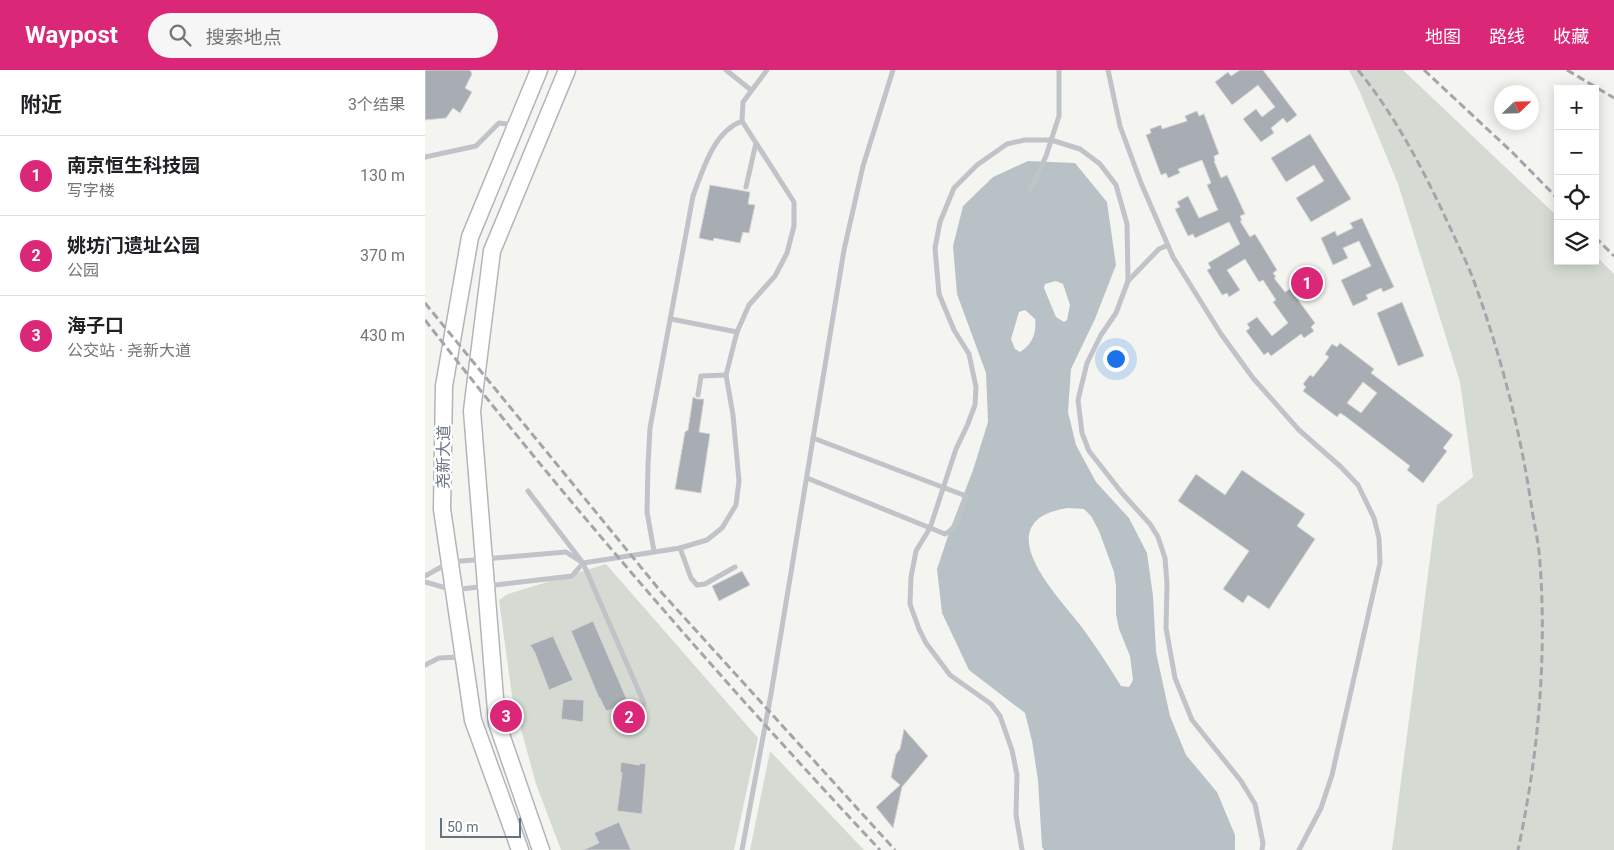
<!DOCTYPE html>
<html lang="zh">
<meta charset="utf-8">
<style>
body{margin:0;font-family:Roboto,"Noto Sans SC",sans-serif;background:#f6f6f6;color:#202124}
.controls{position:absolute;right:15px;top:15px;display:grid;overflow:hidden;border-radius:0px;box-shadow:0 2px 12px #0003}
.controls button{width:45px;height:45px;display:grid;place-items:center;padding:0;border:0;border-bottom:1px solid #e0e0e0;background:#fff;color:#202124;font:25px sans-serif}
.compass{position:absolute;left:1069px;top:15px;width:45px;height:45px;border-radius:50%;background:#fff;box-shadow:0 2px 12px #0003;rotate:67deg}
.scale{position:absolute;left:15px;bottom:12px;width:81px;box-sizing:border-box;padding-left:5px;border:2px solid #667280;border-top:0;font-size:14px;line-height:18px;white-space:nowrap;color:#667280;-webkit-text-stroke:4px #fff;paint-order:stroke}
.you{position:absolute;left:690px;top:288px;width:18px;height:18px;margin:-12px;border:4px solid #fff;border-radius:50%;background:#1a73e8;box-shadow:0 0 0 8px #1a73e833}
.badge{display:grid;place-items:center;width:32px;height:32px;border-radius:50%;background:#db2777;color:#fff;font-size:16px;font-weight:700}
.pin{position:absolute;translate:-50% -50%;border:2px solid #fff;box-shadow:0 1px 5px #0006}
.list{margin:0;padding:0;list-style:none}
h2{display:flex;justify-content:space-between;align-items:center;height:65px;margin:0;padding:0 20px;font-size:21px}
h2 small{font-size:16px;font-weight:400;color:#757577}
.list li{display:grid;grid-template-columns:32px 1fr auto;gap:15px;align-items:center;box-sizing:border-box;height:80px;padding:0 20px;border-top:1px solid #e0e0e0}
.list b{display:block;font-size:19px;white-space:nowrap}
.list p{margin:0;font-size:16px;white-space:nowrap;color:#757577}
.list em{font-size:16px;font-style:normal;color:#757577}
.icon{flex:none;width:28px;height:28px;fill:none;stroke:currentColor;stroke-width:2;stroke-linecap:round;stroke-linejoin:round}
.map{position:relative;flex:none;width:1189px;height:780px;overflow:hidden}
header{display:flex;align-items:center;gap:30px;box-sizing:border-box;height:70px;padding:0 25px;background:#db2777;color:#fff}
header strong{font-size:24px}
nav{display:flex;gap:28px;margin-inline-start:auto;font-size:18px}
.search{width:350px;height:45px;background:#f6f6f6;display:flex;align-items:center;gap:12px;box-sizing:border-box;padding:0 18px;border-radius:28px;color:#757577;font-size:19px}
main{display:flex}
aside{flex:1;background:#fff}
.map>svg:first-child{display:block}
</style>
<header>
<strong>Waypost</strong>
<div class="search"><svg class="icon" aria-label="search" viewBox="0 0 24 24"><circle cx="10" cy="10" r="6"/><path d="M15 15l6 6"/></svg>搜索地点</div>
<nav><a>地图</a><a>路线</a><a>收藏</a></nav>
</header>
<main>
<aside>
<h2>附近<small>3个结果</small></h2>
<ul class="list">
<li><span class="badge">1</span><div><b>南京恒生科技园</b><p>写字楼</p></div><em>130 m</em></li>
<li><span class="badge">2</span><div><b>姚坊门遗址公园</b><p>公园</p></div><em>370 m</em></li>
<li><span class="badge">3</span><div><b>海子口</b><p>公交站 · 尧新大道</p></div><em>430 m</em></li>
</ul>
</aside>
<div class="map">
<svg width="1189" height="780" viewBox="0 0 1189 780">
<rect width="100%" height="100%" fill="#f4f5f1"/>
<!-- green -->
<g fill="#d5dbd3">
<path d="M924 0H978L1133 147V191H1170V185L1189 204V780H967L1012 435 1048 407 1035 312 973 114 934 20Z"/>
<path d="M181 494 333 668 309 780H136L111 714 87 626 74 530 83 524Z"/>
<path d="M345 681 439 780H325Z"/>
</g>
<!-- water -->
<path fill="#b8c2c6" fill-rule="evenodd" d="M603 91 650 93 682 132 691 195 670 249 646 299 643 342 651 375 671 412 704 448 722 483 728 526 731 582 745 646 761 685 792 722 810 765V780H619L617 777 613 710 607 671 600 643 544 600 517 543 512 499 525 460 548 400 563 352 561 303 532 224 528 176 538 136 568 107ZM631 211 638 214 645 235 642 250 639 252 631 247 619 218 620 214ZM600 240 610 249C612 263 607 275 595 282L590 279 586 269 594 242ZM642 438 659 439 666 446 674 461 689 502 691 516V544L694 559 705 586 708 610 704 617 696 616C683 595 670 575 656 556 640 534 584 479 611 451 618 443 632 440 642 438Z"/>
<!-- building -->
<g fill="#a7adb3" stroke="#d6d6d4" fill-rule="evenodd">
<path d="M0 0H45L47 4 40 18 47 22 35 43 28 38 21 48 0 50Z"/>
<path d="M815 0H838L872 45 862 53 858 48 846 58 849 63 836 72 818 49 831 39 837 47 850 37 833 15 807 35 790 12 803 2 806 6Z"/>
<path d="M772 41 774 46 779 44 794 84 789 86 790 91H789L796 108 802 105 820 144 815 146 817 151H815L825 167 830 164 852 200 848 203 851 207 849 208 860 222 865 219 890 253 886 257 889 261 879 268 876 264 846 286 843 282 839 285 821 261 825 258 822 254 832 247 847 266 863 253 848 232 851 230 838 210 834 212 820 189 802 200 815 220 804 227 802 223 797 225 782 200 786 198 783 193 815 174 804 152 770 168 768 164 763 166 750 139 755 137 752 132 763 126 774 148 793 140 782 115 786 113 777 90 753 99 755 103 743 108 741 103 736 105 721 65 726 63 725 59 736 55 737 59 762 51 760 46Z"/>
<path d="M885 64 926 129 886 152 871 128 899 111 889 95 861 112 846 88Z"/>
<path d="M285 115 325 122 323 134 330 135 324 163 318 162 315 173 289 168 288 171 274 168Z"/>
<path d="M937 148 969 217 958 222 956 218 941 225 943 229 928 236 916 210 946 196 934 171 918 178 923 188 908 195 896 168 910 161 912 166 928 158 925 153Z"/>
<path d="M977 232 999 286 973 296 952 243Z"/>
<path d="M915 273 949 299 946 303 1028 365 1018 378 1022 381 998 413 982 400 985 396 920 346 915 343 912 347 878 321 881 317 878 314 885 305 888 307 904 287 900 284 907 274 912 277ZM938 312 952 323 936 343 922 333Z"/>
<path d="M268 327 272 329H279L274 362 285 364 276 423 250 419 260 362 263 360Z"/>
<path d="M817 400 880 444 872 456 890 469 844 539 823 525 818 533 798 519 824 481 753 431 771 404 800 425Z"/>
<path d="M317 501 325 515 294 531 287 516Z"/>
<path d="M168 551 203 632 185 640 181 641 175 628H174L146 561Z"/>
<path d="M128 566 148 610 124 620 110 583 105 575Z"/>
<path d="M138 629 159 630 158 652 136 649Z"/>
<path d="M479 659 503 686 477 717 468 758 451 737 475 715 466 707 471 684 475 679Z"/>
<path d="M196 692 214 695 216 693 221 694 217 744 192 741 197 703 195 702Z"/>
<path d="M194 752 206 780H158L174 773 169 763Z"/>
</g>
<g fill="none" stroke-linecap="round" stroke-linejoin="round">
<defs>
<g id="primary">
<path d="M95 780 48 650 17 439 19 316 45 167 114 0"/>
<path d="M116 780 72 653 47 341 67 181 142 0"/>
</g>
</defs>
<!-- primary casing -->
<use href="#primary" stroke="#b2b5b9" stroke-width="19"/>
<!-- service -->
<g stroke="#c0c3c7" stroke-width="5">
<path d="M301 0 326 20"/>
<path d="M683 0 695 56 716 113 748 187 796 264 828 308 874 360 916 397 933 415 949 448 954 468 955 493 907 705 896 738 874 780"/>
<path d="M0 87 51 76 74 53 89 55"/>
<path d="M321 117 331 73"/>
<path d="M605 121 621 86 634 46V0"/>
<path d="M703 211 734 179 743 175"/>
<path d="M246 249 312 262"/>
<path d="M273 325 276 306 301 305"/>
<path d="M382 408 520 464C533 458 537 438 541 426L388 368"/>
<path d="M103 421 158 493 255 478 282 470 297 458 311 435 314 411 308 345 301 305 312 262 324 235 350 206 362 183 369 156V132L317 51"/>
<path d="M255 478 266 508 272 515 280 514 310 497"/>
<path d="M229 481 222 442 223 395 225 358 268 126C278 100 288 62 317 51L318 32 342 0"/>
<path d="M0 506 25 492 141 482 158 493 219 633 217 645 207 654"/>
<path d="M0 512 28 520 147 506 158 493"/>
<path d="M0 595 14 588 35 587"/>
<path d="M317 780 346 624 419 180 438 96 468 0"/>
<path d="M597 780 591 745 592 705 587 680 575 646 566 634 525 605 501 573 494 559 485 534 486 507 491 481 505 458 531 379 542 356 550 335 551 317 544 284 529 260 514 224 510 178 515 152 529 118 552 95 582 74 600 70H626L655 79 675 94 691 115 702 154 703 211 691 243 676 265 662 293 653 330 657 363 664 381 697 423 725 454 733 467 740 488 742 514 741 558 750 608 767 650 816 711 830 734 838 773 837 780"/>
</g>
<!-- primary -->
<use href="#primary" stroke="#fff" stroke-width="16"/>
<!-- rail -->
<g stroke="#a2a6ab" stroke-width="3" stroke-dasharray="8 4" stroke-linecap="butt">
<path d="M933 0C973 49 1002 107 1028 164 1036 181 1045 199 1051 217 1077 289 1096 364 1107 440 1110 458 1114 475 1115 493 1122 589 1113 687 1093 780"/>
<path d="M999 0 1088 83 1133 129"/>
<path d="M1142 0 1189 28"/>
<path d="M1170 167 1189 186"/>
<path d="M0 233 237 523 470 780"/>
<path d="M0 250C143 434 296 610 455 780"/>
</g>
</g>
<g text-anchor="middle" stroke-width="5" stroke-linejoin="round" paint-order="stroke">
<!-- street labels -->
<g font-size="16" fill="#667280" stroke="#fff">
<text transform="translate(18 387) rotate(-89)" y="6">尧新大道</text>
</g>
</g>
</svg>
<div class="controls">
<button>+</button>
<button>−</button>
<button><svg class="icon" aria-label="locate" viewBox="0 0 24 24"><circle cx="12" cy="12" r="6"/><path d="M12 2v4M12 18v4M2 12h4M18 12h4"/></svg></button>
<button><svg class="icon" aria-label="layers" viewBox="0 0 24 24"><path d="M12 4l9 5-9 5-9-5zM3 14l9 5 9-5"/></svg></button>
</div>
<svg class="compass" viewBox="-18 -18 36 36"><path d="M0-13l5 13h-10z" fill="#e53935"/><path d="M0 13l5-13h-10z" fill="#757577"/></svg>
<div class="scale">50 m</div>
<div class="you"></div>
<div class="pin badge" style="left:882px;top:213px">1</div>
<div class="pin badge" style="left:204px;top:647px">2</div>
<div class="pin badge" style="left:81px;top:646px">3</div>
</div>
</main>
